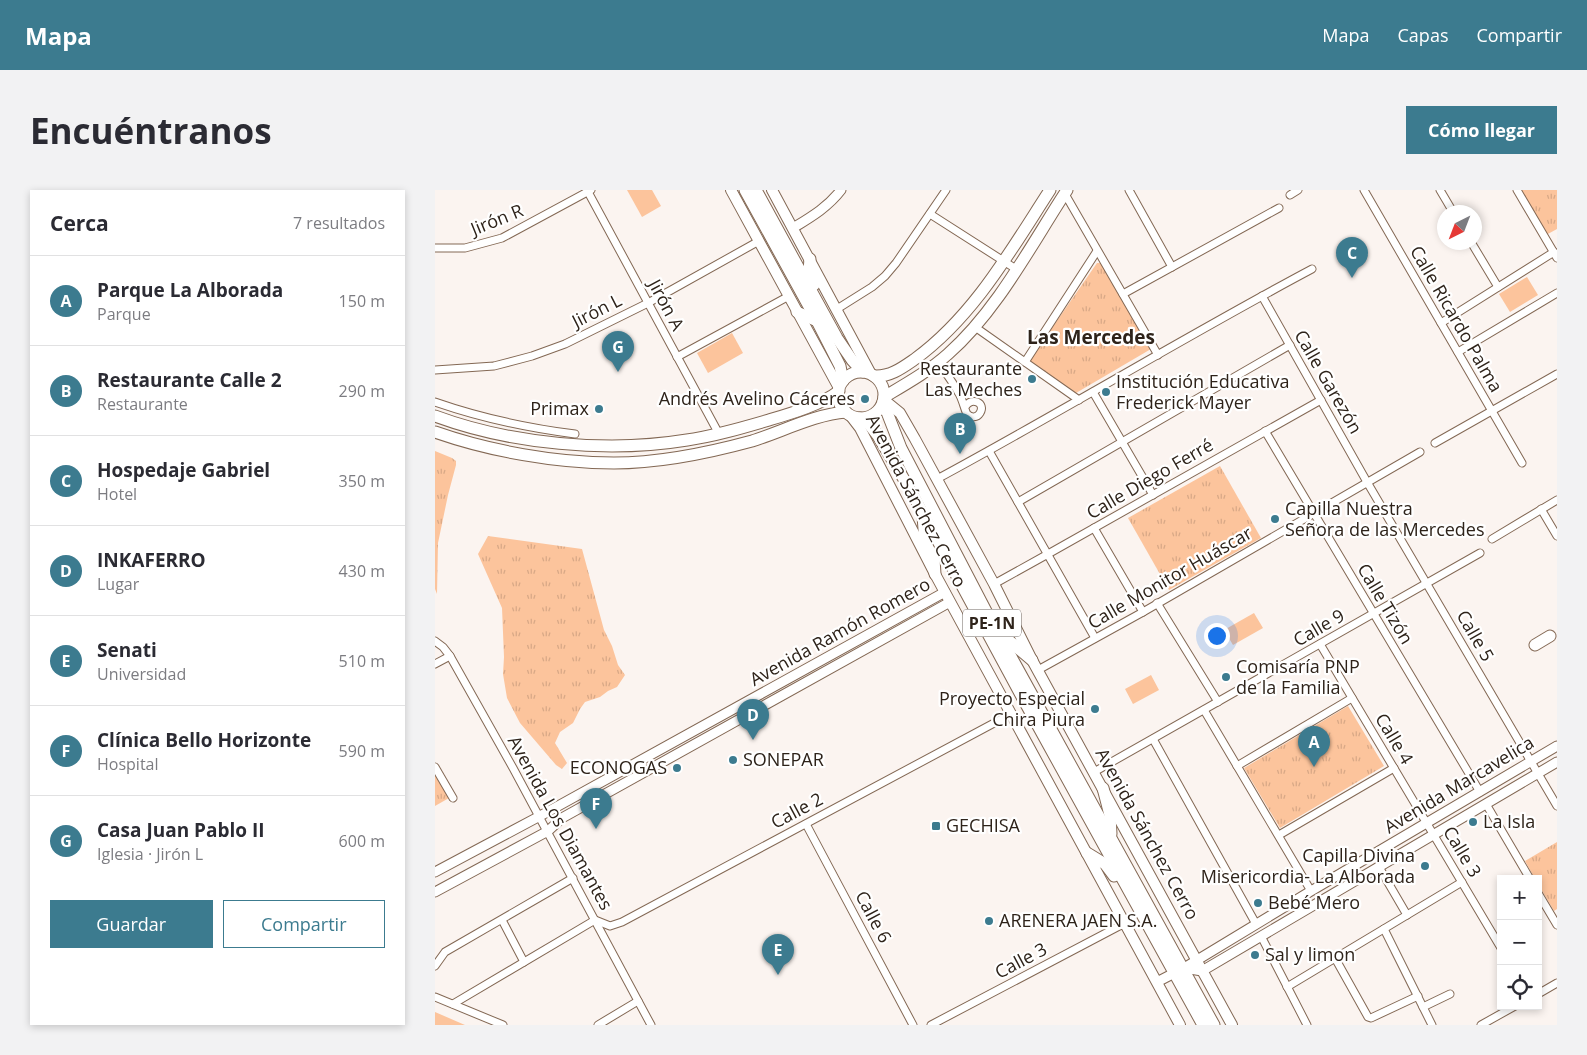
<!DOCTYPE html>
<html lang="es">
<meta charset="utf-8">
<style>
body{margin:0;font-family:"Open Sans",sans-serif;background:#f2f2f3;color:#2b2b33}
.controls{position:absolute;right:15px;bottom:15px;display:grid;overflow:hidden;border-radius:0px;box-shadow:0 2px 8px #0003}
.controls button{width:45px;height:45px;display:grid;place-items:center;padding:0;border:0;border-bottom:1px solid #e1e1e2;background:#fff;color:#2b2b33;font:25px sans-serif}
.compass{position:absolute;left:1002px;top:15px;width:45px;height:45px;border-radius:50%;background:#fff;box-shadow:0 2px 8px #0003;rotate:222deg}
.you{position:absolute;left:781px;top:445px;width:18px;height:18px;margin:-12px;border:4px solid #fff;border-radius:50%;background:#1a73e8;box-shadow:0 0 0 8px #1a73e833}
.badge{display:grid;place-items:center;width:32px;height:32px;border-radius:50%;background:#3c7b8f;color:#fff;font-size:16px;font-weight:700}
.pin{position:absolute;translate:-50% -41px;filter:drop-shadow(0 1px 2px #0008)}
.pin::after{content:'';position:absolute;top:26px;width:18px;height:15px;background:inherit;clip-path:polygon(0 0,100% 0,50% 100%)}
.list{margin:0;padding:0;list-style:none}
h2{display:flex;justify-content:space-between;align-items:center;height:65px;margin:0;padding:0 20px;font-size:21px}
h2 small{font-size:16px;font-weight:400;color:#7c7c81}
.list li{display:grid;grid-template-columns:32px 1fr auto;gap:15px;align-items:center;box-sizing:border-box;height:90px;padding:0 20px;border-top:1px solid #e1e1e2}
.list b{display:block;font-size:19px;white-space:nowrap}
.list p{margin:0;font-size:16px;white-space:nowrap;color:#7c7c81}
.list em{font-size:16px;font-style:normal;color:#7c7c81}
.actions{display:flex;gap:10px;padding:15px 20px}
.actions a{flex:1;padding:11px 0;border:1px solid #3c7b8f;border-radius:0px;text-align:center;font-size:18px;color:#3c7b8f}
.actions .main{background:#3c7b8f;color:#fff}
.icon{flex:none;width:28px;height:28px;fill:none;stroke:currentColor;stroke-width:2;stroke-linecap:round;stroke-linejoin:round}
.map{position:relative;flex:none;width:1122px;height:835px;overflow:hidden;border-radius:0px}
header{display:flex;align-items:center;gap:30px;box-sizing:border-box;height:70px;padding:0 25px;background:#3c7b8f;color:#fff}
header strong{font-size:24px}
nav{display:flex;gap:28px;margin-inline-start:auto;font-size:18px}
.intro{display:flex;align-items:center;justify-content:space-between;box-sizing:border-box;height:120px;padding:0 30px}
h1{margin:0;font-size:35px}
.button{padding:12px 22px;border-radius:0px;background:#3c7b8f;color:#fff;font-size:18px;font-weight:700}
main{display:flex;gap:30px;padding:0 30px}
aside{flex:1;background:#fff;border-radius:0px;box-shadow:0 2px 8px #0003}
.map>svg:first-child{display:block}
</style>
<header>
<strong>Mapa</strong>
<nav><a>Mapa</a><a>Capas</a><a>Compartir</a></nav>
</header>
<div class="intro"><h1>Encuéntranos</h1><a class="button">Cómo llegar</a></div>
<main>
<aside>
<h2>Cerca<small>7 resultados</small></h2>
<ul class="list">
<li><span class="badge">A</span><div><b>Parque La Alborada</b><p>Parque</p></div><em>150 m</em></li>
<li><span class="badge">B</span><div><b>Restaurante Calle 2</b><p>Restaurante</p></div><em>290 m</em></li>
<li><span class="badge">C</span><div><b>Hospedaje Gabriel</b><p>Hotel</p></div><em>350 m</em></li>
<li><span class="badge">D</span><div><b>INKAFERRO</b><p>Lugar</p></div><em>430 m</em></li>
<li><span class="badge">E</span><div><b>Senati</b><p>Universidad</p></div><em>510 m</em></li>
<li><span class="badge">F</span><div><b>Clínica Bello Horizonte</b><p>Hospital</p></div><em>590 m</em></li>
<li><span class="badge">G</span><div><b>Casa Juan Pablo II</b><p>Iglesia · Jirón L</p></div><em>600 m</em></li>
</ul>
<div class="actions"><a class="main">Guardar</a><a>Compartir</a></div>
</aside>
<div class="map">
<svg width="1122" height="835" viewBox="0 0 1122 835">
<defs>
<pattern id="grass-tufts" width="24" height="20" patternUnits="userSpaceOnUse" patternTransform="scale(1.25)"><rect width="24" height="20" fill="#fcc49c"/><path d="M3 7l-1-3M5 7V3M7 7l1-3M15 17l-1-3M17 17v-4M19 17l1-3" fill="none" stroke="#d8a886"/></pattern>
</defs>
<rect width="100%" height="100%" fill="#fbf4f0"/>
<!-- grass -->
<g fill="url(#grass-tufts)">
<path d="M1085 0H1122V39L1111 45Z"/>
<path d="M662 73H666L716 159 641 203 594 171Z"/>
<path d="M0 261 17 268 21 271V275L13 305 3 353 2 404 0 399Z"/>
<path d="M785 276 826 348 734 400 693 328Z"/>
<path d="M53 346 147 359 169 440 177 456 183 475 190 485 182 497 173 501 165 507 150 512 145 519 138 533 125 542 120 553 132 573 127 579 121 575 85 533 72 508 68 484 69 467 67 418 43 364Z"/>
<path d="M913 516 949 576 845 638 809 578Z"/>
<path d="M0 583 14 608 0 616Z"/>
<path d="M1122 652V719L1119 721 1103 694V689H1100L1090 671Z"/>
</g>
<!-- pitch -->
<g fill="#fcc49c">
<path d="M192 0H217L226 16 207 27Z"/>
<path d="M1092 87 1103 105 1075 122 1064 104Z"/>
<path d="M297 143 308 163 273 183 262 163Z"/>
<path d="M819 423 828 438 798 455 789 440Z"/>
<path d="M716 485 724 500 698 514 690 499Z"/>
<path d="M0 822 30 835H0Z"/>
</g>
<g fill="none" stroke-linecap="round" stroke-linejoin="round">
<defs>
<g id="minor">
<path d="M152 0 284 244"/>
<path d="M694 0 737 77"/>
<path d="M929 0 1087 273"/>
<path d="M1005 0 1018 22"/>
<path d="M1082 0 1122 68"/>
<path d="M630 4 723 165"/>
<path d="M855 5 863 0"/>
<path d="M495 24 581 79"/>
<path d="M1036 52 1063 97"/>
<path d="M0 58H30L67 48 156 0"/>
<path d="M688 104 844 18"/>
<path d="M827 106 932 292 1122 616"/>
<path d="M402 119 437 97 450 86 461 73 511 0"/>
<path d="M1006 133 1119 62"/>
<path d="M540 137 644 210"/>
<path d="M1023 162 1122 103"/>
<path d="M242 167 354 106"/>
<path d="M503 172C510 182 518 192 523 202 527 207 530 221 532 224 536 228 542 228 545 223 551 213 537 206 530 217"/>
<path d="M590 172 662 61"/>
<path d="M0 180 59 176 97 166 130 154 213 113 324 51"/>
<path d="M658 202 718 305"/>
<path d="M0 212C46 228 93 238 140 244"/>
<path d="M830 241 1045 602"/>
<path d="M1000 253 1122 184"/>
<path d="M554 261 660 448"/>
<path d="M502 289C628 221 751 146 877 79"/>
<path d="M583 312 855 155"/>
<path d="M1106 319 1122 346"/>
<path d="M659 338 708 422"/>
<path d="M1057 349 1122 310"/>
<path d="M559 394 613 364 886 210"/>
<path d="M722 413 783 512"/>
<path d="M0 451 8 457 15 466 78 578 216 835"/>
<path d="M885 454 1066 758"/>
<path d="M0 474 15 466"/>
<path d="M603 480 708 422 985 262"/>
<path d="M769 520 876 701"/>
<path d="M718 549 821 734"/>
<path d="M802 576 917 508"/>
<path d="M0 577 18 608"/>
<path d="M659 582 1045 363"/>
<path d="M1051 614 1095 689"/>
<path d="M371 634 478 835"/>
<path d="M844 645 959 578"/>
<path d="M944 677 972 725"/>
<path d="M1103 703 1122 735"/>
<path d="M67 730 89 772"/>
<path d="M949 739 997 835"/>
<path d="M826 746 872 835"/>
<path d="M900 768 933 827 936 828 983 806"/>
<path d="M0 776 10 762 138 688"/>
<path d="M852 797 1027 692"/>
<path d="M1103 804 1122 793"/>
<path d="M0 807 68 835"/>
<path d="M18 814 160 730 175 736 187 732 576 524"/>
<path d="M988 817 1015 804"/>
<path d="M163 835 203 811"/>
<path d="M496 835 690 733"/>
<path d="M1046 835 1080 816"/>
</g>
<g id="tertiary">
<path d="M358 38C376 27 393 17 406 0"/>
<path d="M0 682 105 626 510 402"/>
<path d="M0 702 113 641 127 628 515 412"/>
<path d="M749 778 767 781 1122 572"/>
<path d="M722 792 749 778 876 701 1122 556"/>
</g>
<g id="secondary">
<path d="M296 0 404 198"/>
<path d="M337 0 436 184"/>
<path d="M449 210 465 223 480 249 559 394 597 470 797 835"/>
<path d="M415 225 425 238 500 384 745 835"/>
</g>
<g id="primary">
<path d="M310 0 382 131 405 176 408 191"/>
<path d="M321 0 402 148 417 170 428 182"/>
<path d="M375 69 374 80 378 88 379 95"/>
<path d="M362 122 382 131"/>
<path d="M439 186C455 187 467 178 480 169 539 126 576 60 615 0"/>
<path d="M449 207C471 194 494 181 513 164 562 121 596 55 632 0"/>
<path d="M1100 455 1115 446"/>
</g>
<g id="trunk">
<circle cx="426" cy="205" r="23"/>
<path d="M448 212 466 258 553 425 779 835"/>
<path d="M0 226C75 254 173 263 252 250 280 246 307 238 334 230 354 224 388 214 404 201"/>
<path d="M425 228 433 233 443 246 476 301 586 505 768 835"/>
<path d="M0 242C54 261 121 273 179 273 225 273 273 263 317 251 346 242 381 224 411 222"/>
<path d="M488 326 490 352 499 369 500 384"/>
<path d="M568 442 572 449 597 470"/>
<path d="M668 598 675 625 676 644"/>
<path d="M652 663 670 674 679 686"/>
</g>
</defs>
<!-- minor casing -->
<use href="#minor" stroke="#836854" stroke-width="9"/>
<!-- tertiary casing -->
<use href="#tertiary" stroke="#836854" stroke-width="11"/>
<!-- secondary casing -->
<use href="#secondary" stroke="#836854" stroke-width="12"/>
<!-- primary casing -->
<use href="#primary" stroke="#836854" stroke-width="13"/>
<!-- trunk casing -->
<use href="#trunk" stroke="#836854" stroke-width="13"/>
<!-- minor -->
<use href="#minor" stroke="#fff" stroke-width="7"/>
<!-- tertiary -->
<use href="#tertiary" stroke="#fff" stroke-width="9"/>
<!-- secondary -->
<use href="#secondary" stroke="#fff" stroke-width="10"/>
<!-- primary -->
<use href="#primary" stroke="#fff" stroke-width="11"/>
<!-- trunk -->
<use href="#trunk" stroke="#fff" stroke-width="11"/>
</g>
<!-- markers -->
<g fill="#3c7b8f" stroke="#fff" stroke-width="2">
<circle cx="597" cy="189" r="5"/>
<circle cx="671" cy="202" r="5"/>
<circle cx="430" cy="209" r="5"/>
<circle cx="164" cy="219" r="5"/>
<circle cx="840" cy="329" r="5"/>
<circle cx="791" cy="487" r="5"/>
<circle cx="660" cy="519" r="5"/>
<circle cx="298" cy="570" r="5"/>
<circle cx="242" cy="578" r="5"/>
<circle cx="1038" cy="632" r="5"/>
<rect x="496" y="631" width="10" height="10" rx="2.5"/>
<circle cx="990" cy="676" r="5"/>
<circle cx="823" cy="713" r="5"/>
<circle cx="554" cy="731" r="5"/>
<circle cx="820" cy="765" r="5"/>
</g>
<g text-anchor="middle" stroke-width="4.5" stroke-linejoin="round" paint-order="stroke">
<!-- shield labels -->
<rect fill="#fff" stroke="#6d655f" stroke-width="1" x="528" y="419.5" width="58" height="27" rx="4"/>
<g font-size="16" font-weight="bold" fill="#2e231a">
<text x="557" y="439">PE-1N</text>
</g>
<!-- street labels -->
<g font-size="18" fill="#2e231a" stroke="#fff">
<text transform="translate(62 30) rotate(-22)" y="6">Jirón R</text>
<text transform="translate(231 115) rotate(62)" y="6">Jirón A</text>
<text transform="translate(162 121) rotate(-27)" y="6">Jirón L</text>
<text transform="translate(1021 129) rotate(60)" y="6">Calle Ricardo Palma</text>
<text transform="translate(893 192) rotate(60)" y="6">Calle Garezón</text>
<text transform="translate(715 289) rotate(-30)" y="6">Calle Diego Ferré</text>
<text transform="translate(481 311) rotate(62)" y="6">Avenida Sánchez Cerro</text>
<text transform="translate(735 388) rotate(-30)" y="6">Calle Monitor Huáscar</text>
<text transform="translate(950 414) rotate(59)" y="6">Calle Tizón</text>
<text transform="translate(884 438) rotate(-30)" y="6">Calle 9</text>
<text transform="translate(405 442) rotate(-29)" y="6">Avenida Ramón Romero</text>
<text transform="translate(1040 446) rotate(60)" y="6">Calle 5</text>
<text transform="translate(959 549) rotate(59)" y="6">Calle 4</text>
<text transform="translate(1024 595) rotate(-31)" y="6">Avenida Marcavelica</text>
<text transform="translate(362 621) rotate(-28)" y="6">Calle 2</text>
<text transform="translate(125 633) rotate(61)" y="6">Avenida Los Diamantes</text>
<text transform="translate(712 644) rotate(61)" y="6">Avenida Sánchez Cerro</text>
<text transform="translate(1027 662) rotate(59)" y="6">Calle 3</text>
<text transform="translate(438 727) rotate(62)" y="6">Calle 6</text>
<text transform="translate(586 771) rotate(-28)" y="6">Calle 3</text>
</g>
<!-- poi labels -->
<g font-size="18" fill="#2e231a" stroke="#fff" text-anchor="start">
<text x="587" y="185" text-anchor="end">Restaurante<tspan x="587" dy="21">Las Meches</tspan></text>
<text x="681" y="198">Institución Educativa<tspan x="681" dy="21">Frederick Mayer</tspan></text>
<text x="420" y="215" text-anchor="end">Andrés Avelino Cáceres</text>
<text x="154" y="225" text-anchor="end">Primax</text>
<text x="850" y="325">Capilla Nuestra<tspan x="850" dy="21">Señora de las Mercedes</tspan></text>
<text x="801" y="483">Comisaría PNP<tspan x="801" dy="21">de la Familia</tspan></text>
<text x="650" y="515" text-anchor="end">Proyecto Especial<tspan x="650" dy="21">Chira Piura</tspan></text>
<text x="308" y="576">SONEPAR</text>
<text x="232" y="584" text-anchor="end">ECONOGAS</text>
<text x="1048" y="638">La Isla</text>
<text x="511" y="642">GECHISA</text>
<text x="980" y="672" text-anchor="end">Capilla Divina<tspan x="980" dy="21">Misericordia- La Alborada</tspan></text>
<text x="833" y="719">Bebé Mero</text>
<text x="564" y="737">ARENERA JAEN S.A.</text>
<text x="830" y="771">Sal y limon</text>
</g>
<!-- neighbourhood labels -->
<g font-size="19" font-weight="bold" fill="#2e231a" stroke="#fff">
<text x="656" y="154">Las Mercedes</text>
</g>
</g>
</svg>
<div class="controls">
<button>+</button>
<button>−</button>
<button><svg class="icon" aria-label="locate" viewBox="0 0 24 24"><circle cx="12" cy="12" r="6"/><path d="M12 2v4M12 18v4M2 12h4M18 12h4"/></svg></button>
</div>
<svg class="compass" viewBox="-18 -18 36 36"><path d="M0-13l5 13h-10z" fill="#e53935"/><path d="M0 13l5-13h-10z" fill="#7c7c81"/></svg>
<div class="you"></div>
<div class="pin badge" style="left:879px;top:577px">A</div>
<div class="pin badge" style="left:525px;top:264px">B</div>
<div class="pin badge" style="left:917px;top:88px">C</div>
<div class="pin badge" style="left:318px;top:550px">D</div>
<div class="pin badge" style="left:343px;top:785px">E</div>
<div class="pin badge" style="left:161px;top:639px">F</div>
<div class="pin badge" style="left:183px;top:182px">G</div>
</div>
</main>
